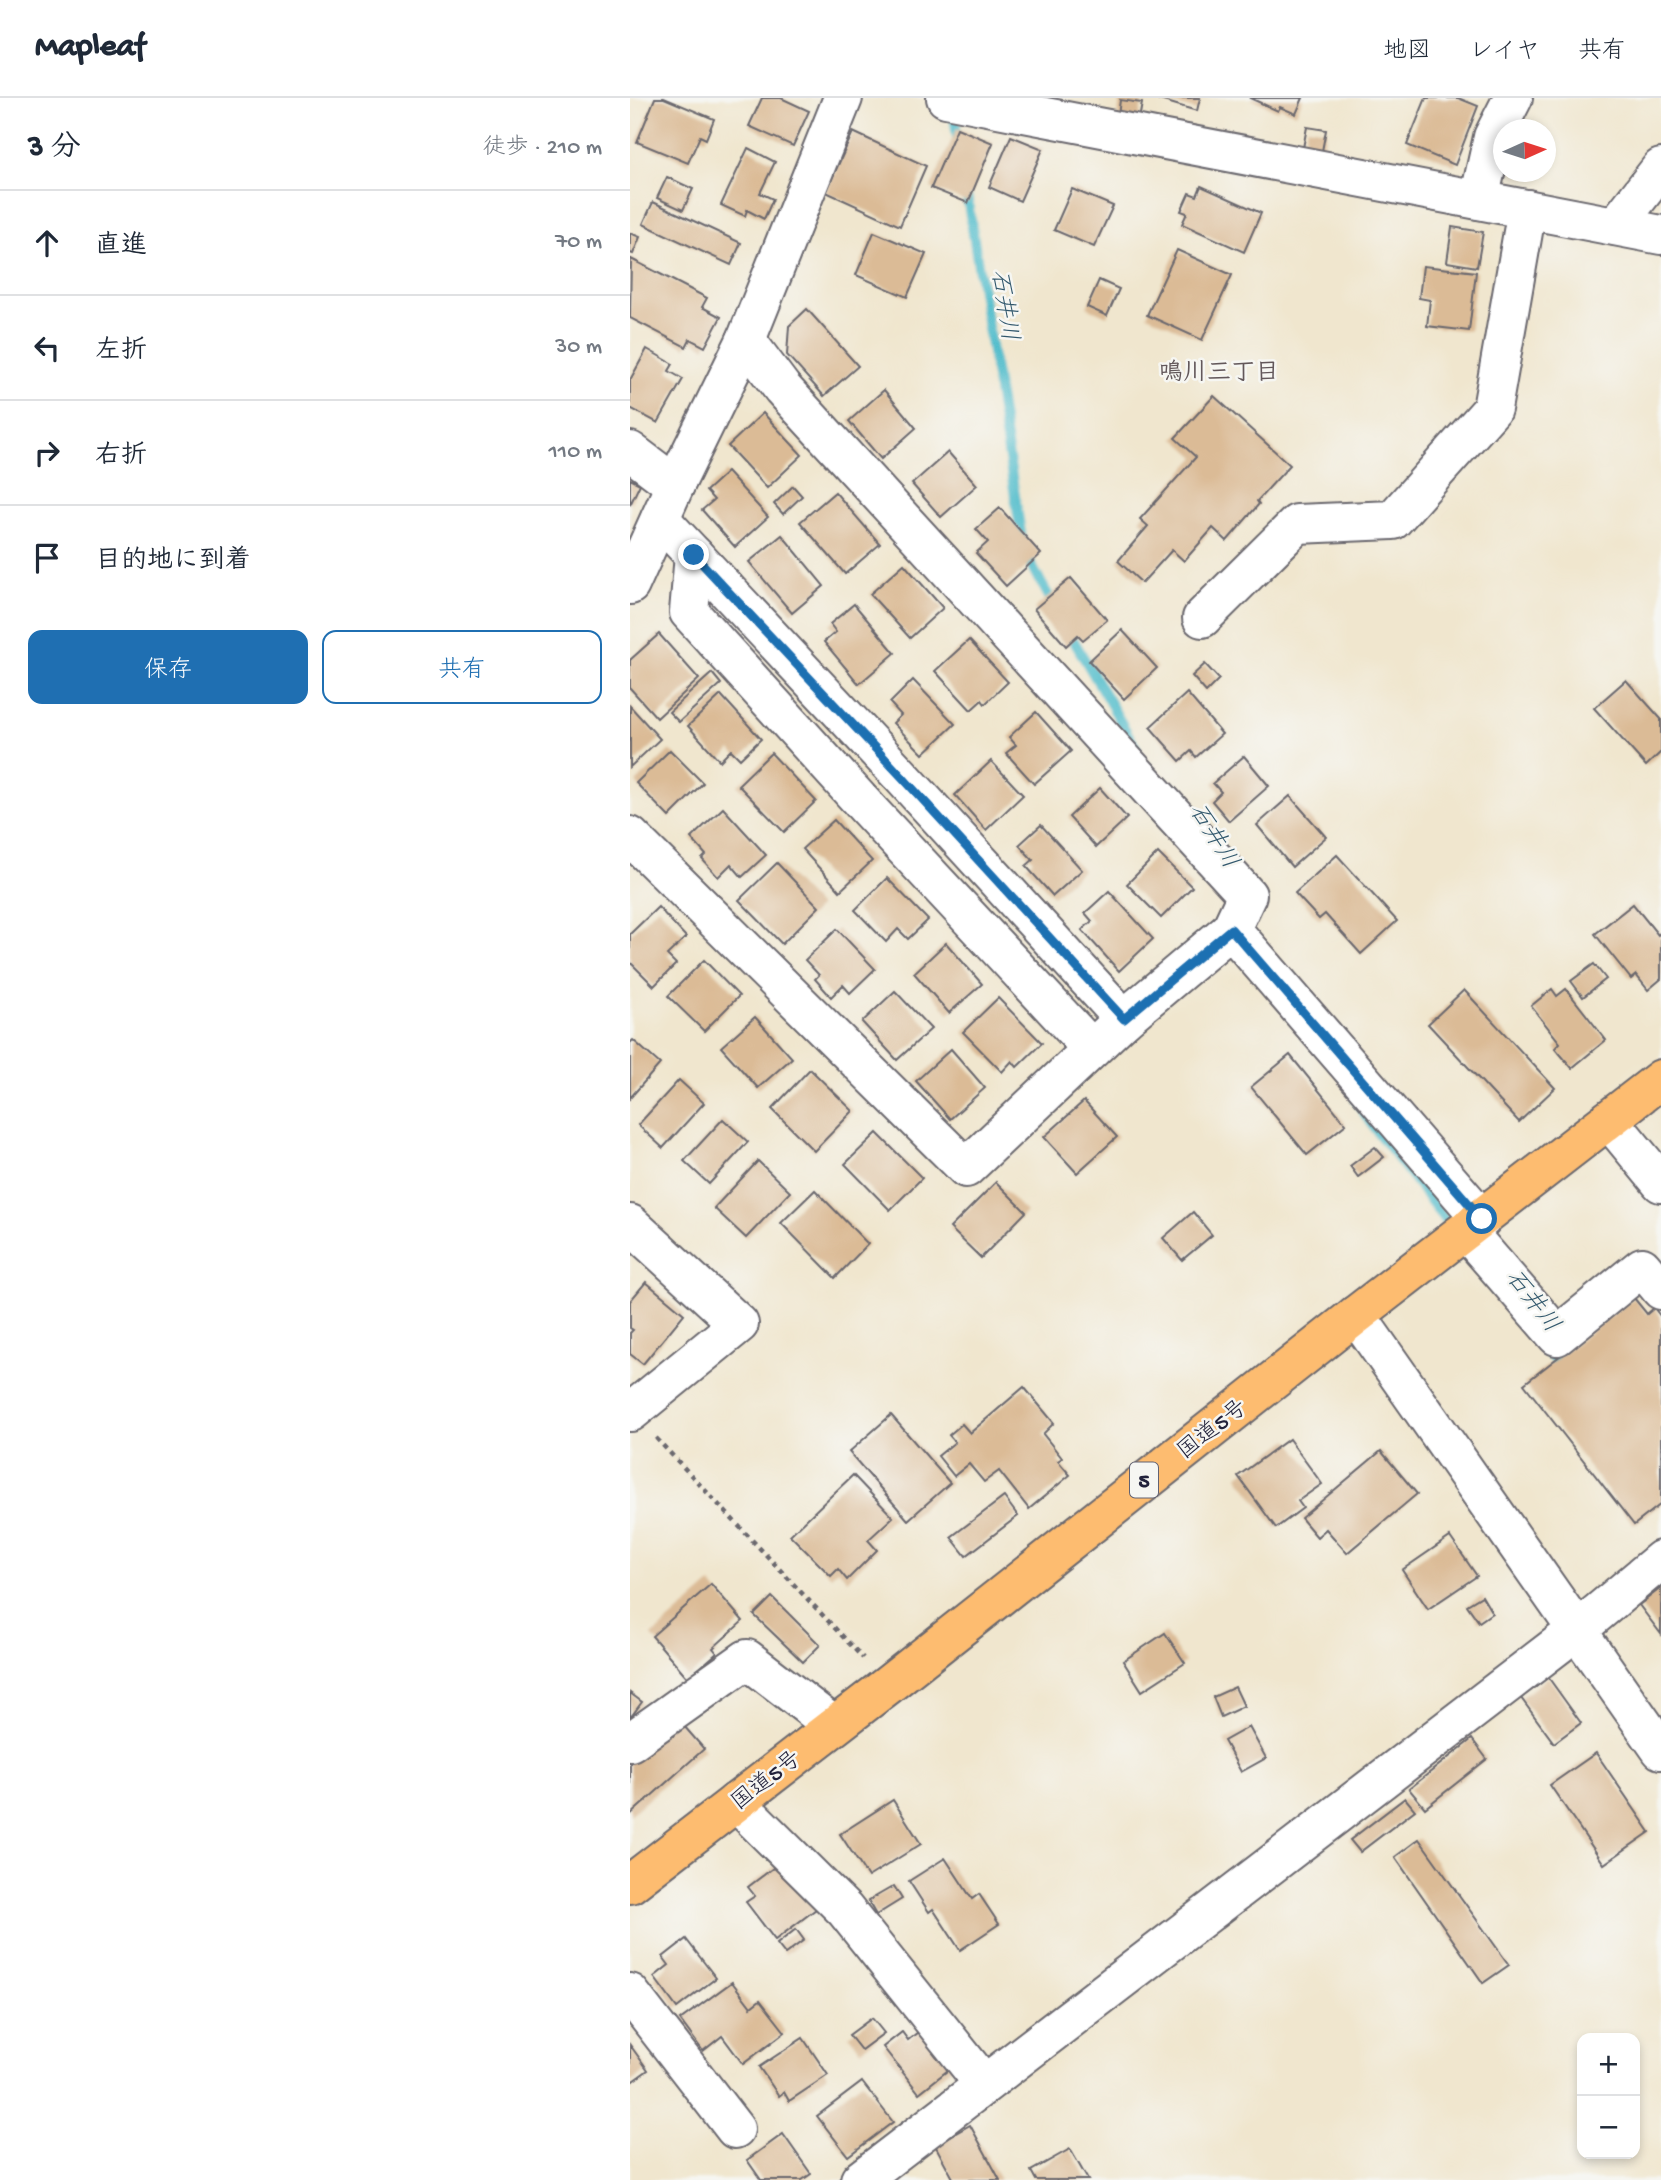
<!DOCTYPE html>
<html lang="ja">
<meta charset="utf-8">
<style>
body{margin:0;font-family:"Gochi Hand","Klee One",sans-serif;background:#f6f6f7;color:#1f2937}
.controls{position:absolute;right:21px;bottom:21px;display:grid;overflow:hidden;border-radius:14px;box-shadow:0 4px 10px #0003}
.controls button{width:63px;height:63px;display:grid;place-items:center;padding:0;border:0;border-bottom:2px solid #e0e1e3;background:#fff;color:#1f2937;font:35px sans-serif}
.compass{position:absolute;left:863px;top:21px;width:63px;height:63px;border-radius:50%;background:#fff;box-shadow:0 4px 10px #0003;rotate:87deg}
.stop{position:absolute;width:21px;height:21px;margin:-16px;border:5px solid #1f6fb2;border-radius:50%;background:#fff}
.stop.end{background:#1f6fb2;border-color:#fff;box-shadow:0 2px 7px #0008}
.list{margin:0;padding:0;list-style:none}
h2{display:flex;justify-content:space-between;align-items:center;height:91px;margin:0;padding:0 28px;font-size:30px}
h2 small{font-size:23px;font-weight:400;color:#747a83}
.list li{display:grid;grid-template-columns:46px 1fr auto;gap:21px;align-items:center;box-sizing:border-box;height:105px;padding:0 28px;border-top:2px solid #e0e1e3}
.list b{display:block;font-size:26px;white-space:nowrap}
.list em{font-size:23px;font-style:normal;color:#747a83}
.actions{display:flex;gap:14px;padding:21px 28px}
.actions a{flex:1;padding:16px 0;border:2px solid #1f6fb2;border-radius:14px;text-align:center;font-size:24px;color:#1f6fb2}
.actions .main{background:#1f6fb2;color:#fff}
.icon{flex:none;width:38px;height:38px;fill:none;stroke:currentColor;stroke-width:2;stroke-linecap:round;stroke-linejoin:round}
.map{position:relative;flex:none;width:1031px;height:2082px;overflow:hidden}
header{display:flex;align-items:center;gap:42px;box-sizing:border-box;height:98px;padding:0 35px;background:#fff;border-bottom:2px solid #e0e1e3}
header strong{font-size:33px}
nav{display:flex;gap:38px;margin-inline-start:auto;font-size:24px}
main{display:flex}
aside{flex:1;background:#fff}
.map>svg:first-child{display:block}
</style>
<header>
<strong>Mapleaf</strong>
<nav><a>地図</a><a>レイヤ</a><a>共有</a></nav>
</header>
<main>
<aside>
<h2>3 分<small>徒歩 · 210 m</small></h2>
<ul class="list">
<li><svg class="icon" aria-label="ahead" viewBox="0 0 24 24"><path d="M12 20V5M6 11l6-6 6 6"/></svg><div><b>直進</b></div><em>70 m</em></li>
<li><svg class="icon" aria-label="left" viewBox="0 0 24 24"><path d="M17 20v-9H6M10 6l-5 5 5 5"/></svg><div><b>左折</b></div><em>30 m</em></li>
<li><svg class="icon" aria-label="right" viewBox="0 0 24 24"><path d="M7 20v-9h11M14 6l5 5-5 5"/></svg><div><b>右折</b></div><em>110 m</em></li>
<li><svg class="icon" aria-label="arrive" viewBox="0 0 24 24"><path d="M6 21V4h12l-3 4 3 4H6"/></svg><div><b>目的地に到着</b></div></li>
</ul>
<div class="actions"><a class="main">保存</a><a>共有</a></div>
</aside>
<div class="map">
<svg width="1031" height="2082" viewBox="0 0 1031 2082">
<rect width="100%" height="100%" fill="#f6f6f2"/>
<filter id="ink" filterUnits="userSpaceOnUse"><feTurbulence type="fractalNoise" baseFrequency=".0143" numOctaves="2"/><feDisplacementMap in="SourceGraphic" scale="14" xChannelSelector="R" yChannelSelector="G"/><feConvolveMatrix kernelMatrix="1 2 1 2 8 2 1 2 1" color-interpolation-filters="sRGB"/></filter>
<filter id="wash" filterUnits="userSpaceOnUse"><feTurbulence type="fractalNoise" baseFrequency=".00686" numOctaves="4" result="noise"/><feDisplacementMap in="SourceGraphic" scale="28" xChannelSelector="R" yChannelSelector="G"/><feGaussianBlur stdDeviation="1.57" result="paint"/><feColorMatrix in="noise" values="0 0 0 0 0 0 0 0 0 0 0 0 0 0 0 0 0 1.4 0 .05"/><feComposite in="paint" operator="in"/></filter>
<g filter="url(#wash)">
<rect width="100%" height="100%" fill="#f0e6ce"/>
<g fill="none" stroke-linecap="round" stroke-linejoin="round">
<!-- stream -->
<g stroke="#50bccb" stroke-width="10">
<path d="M323 9 328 45"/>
<path d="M336 92 394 454 426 511"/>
<path d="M437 531 506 650"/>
<path d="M726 1002 742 1027 823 1132"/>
<path d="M910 1244 933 1273"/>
</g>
</g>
<g id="blocks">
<!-- building -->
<g fill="#dbbb96">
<path d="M25 0H34L84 21 76 41 70 38 58 65 7 44Z"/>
<path d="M132 0H151L179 13 163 48 119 28Z"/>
<path d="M523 0H570L567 13Z"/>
<path d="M620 0H673L666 16 650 9 648 13Z"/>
<path d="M796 0H828L848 8 825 67 777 47Z"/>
<path d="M490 2 512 5 509 22 488 18Z"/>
<path d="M677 29 696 32 692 53 673 50Z"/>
<path d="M327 30 363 45 338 105 301 90Z"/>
<path d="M223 34 296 68 270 128 196 94Z"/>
<path d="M381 38 413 51 390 103 359 89Z"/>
<path d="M118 50 145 64 130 95 143 101 134 121 117 112 115 118 91 107Z"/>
<path d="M37 79 63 91 53 112 27 100Z"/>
<path d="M571 88 631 115 614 154 552 126 557 115 551 113 559 95 567 98Z"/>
<path d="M442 91 483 108 464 149 424 132Z"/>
<path d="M23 104 111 145 101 167 13 126Z"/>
<path d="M822 129 853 134 847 169 817 164Z"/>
<path d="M244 134 296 156 277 199 226 177Z"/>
<path d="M0 135 10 139 3 156 0 155Z"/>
<path d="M547 152 602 177 572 242 517 217Z"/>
<path d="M1 161 77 200 72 209 91 219 75 249 60 241 56 249 0 220Z"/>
<path d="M793 168 846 174 839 233 797 228 800 202 789 200Z"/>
<path d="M469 182 489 191 477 218 457 209Z"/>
<path d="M177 211 228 268 194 298 157 257 159 228Z"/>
<path d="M17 251 43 266 39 273 53 281 28 325 0 310V282Z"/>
<path d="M254 292 286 330 251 361 219 323Z"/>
<path d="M584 298 660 367 627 403 629 406 597 443 583 430 554 463 542 452 512 485 488 463 518 428 510 421 566 359 545 340Z"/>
<path d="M133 315 172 357 137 390 98 348Z"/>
<path d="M318 354 347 387 311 419 282 386Z"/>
<path d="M97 374 138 419 105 449 72 412 84 402 76 393Z"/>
<path d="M0 381 10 386 0 407Z"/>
<path d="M163 388 172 398 153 416 144 406Z"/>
<path d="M205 394 250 446 215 476 170 424Z"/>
<path d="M370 410 411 456 376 488 346 455 358 444 346 431Z"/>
<path d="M152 437 194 488 162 515 119 464Z"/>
<path d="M274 466 313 510 280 540 240 496Z"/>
<path d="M441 480 477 522 453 542 448 537 436 548 404 511Z"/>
<path d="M224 506 265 555 229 586 194 544 206 534 200 526Z"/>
<path d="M492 532 527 570 494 601 459 563Z"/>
<path d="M29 536 69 581 27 620 0 590V562Z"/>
<path d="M339 542 378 584 355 606 352 602 341 612 305 573Z"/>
<path d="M575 566 589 581 576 594 562 578Z"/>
<path d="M82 575 91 586 49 624 39 614Z"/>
<path d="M283 582 325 626 293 656 263 625 271 617 260 605Z"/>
<path d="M996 582 1031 621V654L1016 668 964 610Z"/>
<path d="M557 595 592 636 566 659 561 653 550 663 520 629Z"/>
<path d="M91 597 131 641 110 661 101 652 90 663 58 628Z"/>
<path d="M0 608 30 641 0 669Z"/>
<path d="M406 614 441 653 404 686 376 655 386 647 379 639Z"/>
<path d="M40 652 73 685 39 719 6 685Z"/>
<path d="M141 655 186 703 154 734 108 687Z"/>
<path d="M614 658 639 688 599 723 582 703 591 694 583 685Z"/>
<path d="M361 663 393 697 356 732 325 697Z"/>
<path d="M470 690 497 720 466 749 439 719Z"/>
<path d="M660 698 696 739 662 769 627 727Z"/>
<path d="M93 710 136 757 112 779 101 766 88 779 72 761 76 757 61 740Z"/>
<path d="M204 722 242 763 210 793 172 751Z"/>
<path d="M411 727 452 772 423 798 396 768 403 762 389 747Z"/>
<path d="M528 755 562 789 531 820 497 786Z"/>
<path d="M707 757 767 823 731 856 695 816 689 821 665 795Z"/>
<path d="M147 765 189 809 152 846 109 802Z"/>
<path d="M257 780 298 822 278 841 268 831 256 844 225 812Z"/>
<path d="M479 793 523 841 489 873 452 832 462 823 455 815Z"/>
<path d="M1003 806 1028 837 1031 834V881L1018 892 1006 877 1001 881 965 836Z"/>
<path d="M28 809 56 839 37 857 46 866 24 888 0 864V836Z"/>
<path d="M207 831 245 871 220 895 213 887 201 899 185 881 189 877 175 862Z"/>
<path d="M316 845 352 886 319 915 284 875Z"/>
<path d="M74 862 109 898 74 933 38 898Z"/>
<path d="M964 866 976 881 953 899 941 883Z"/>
<path d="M922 891 927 898 936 891 976 942 942 970 925 950 930 945 901 908Z"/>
<path d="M834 892 925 990 889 1024 798 926Z"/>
<path d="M265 893 301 931 267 962 232 924Z"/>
<path d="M368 900 412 945 387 969 382 963 372 974 333 934Z"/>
<path d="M125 919 162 960 128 990 91 949Z"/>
<path d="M3 942 30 966 0 1000V945Z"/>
<path d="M321 951 355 990 320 1021 286 983Z"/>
<path d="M660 957 716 1026 677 1057 621 989Z"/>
<path d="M180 971 223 1013 184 1053 142 1011Z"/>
<path d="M49 982 74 1005 33 1050 8 1027Z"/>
<path d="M454 1003 487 1039 447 1075 414 1039Z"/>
<path d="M93 1021 118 1044 79 1086 54 1063Z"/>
<path d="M247 1035 292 1080 260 1112 215 1066Z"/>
<path d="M745 1049 754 1059 728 1079 720 1068Z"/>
<path d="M128 1063 160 1094 116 1140 84 1110Z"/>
<path d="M366 1084 396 1114 351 1160 320 1130Z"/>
<path d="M185 1092 238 1146 205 1180 151 1125Z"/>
<path d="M563 1114 582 1137 552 1162 533 1140Z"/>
<path d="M16 1184 54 1216 13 1266 0 1256V1235L3 1232 0 1230V1203Z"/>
<path d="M1004 1200 1017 1216 1024 1210 1031 1219V1406L1004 1427 894 1286Z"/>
<path d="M394 1289 424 1325 413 1336 432 1360 428 1363 440 1377 399 1411 369 1373 354 1384 339 1366 324 1378 308 1358 325 1344 319 1337 332 1326 340 1335Z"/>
<path d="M261 1317 320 1385 278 1422 219 1354Z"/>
<path d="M659 1341 692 1386 668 1403 673 1410 646 1430 608 1378Z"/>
<path d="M751 1353 787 1396 717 1455 696 1431 687 1439 671 1420Z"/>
<path d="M223 1377 263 1419 238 1442 247 1452 217 1482 208 1471 201 1478 160 1437Z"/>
<path d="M374 1399 388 1418 336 1458 321 1439Z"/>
<path d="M820 1439 847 1478 798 1511 772 1472Z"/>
<path d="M81 1486 113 1523 83 1550 87 1555 58 1580 22 1538Z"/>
<path d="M1031 1490V1536L1009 1507Z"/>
<path d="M852 1498 862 1515 849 1524 837 1507Z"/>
<path d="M142 1499 190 1547 173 1564 124 1517Z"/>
<path d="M535 1535 555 1565 512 1593 493 1563Z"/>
<path d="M918 1579 951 1625 924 1645 891 1600Z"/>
<path d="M605 1589 614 1608 591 1619 583 1599Z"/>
<path d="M0 1595 12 1604 0 1620Z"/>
<path d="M47 1620 74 1651 0 1717V1663Z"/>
<path d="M619 1629 636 1660 611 1674 594 1643Z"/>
<path d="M842 1641 857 1661 795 1710 779 1691Z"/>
<path d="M966 1655 1020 1734 974 1766 920 1687Z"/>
<path d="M775 1700 785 1712 730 1754 720 1742Z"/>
<path d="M263 1702 291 1746 238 1779 210 1736Z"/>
<path d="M789 1741 879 1867 853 1885 765 1759Z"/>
<path d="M315 1760 342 1801 349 1796 369 1826 330 1852 303 1811 299 1814 279 1783Z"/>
<path d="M151 1764 186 1811 145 1842 116 1804 125 1798 118 1789Z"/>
<path d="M264 1788 272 1801 246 1817 238 1803Z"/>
<path d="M166 1831 174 1842 155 1856 147 1846Z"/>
<path d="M56 1841 86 1880 47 1910 24 1879 39 1867 33 1859Z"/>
<path d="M102 1884 121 1909 130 1902 155 1934 113 1966 92 1938 73 1953 50 1922Z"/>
<path d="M242 1920 254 1935 231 1952 219 1937Z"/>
<path d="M292 1931 322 1969 289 1995 253 1949 272 1934 278 1942Z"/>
<path d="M173 1940 198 1977 159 2003 154 1994 149 1998 129 1969Z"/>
<path d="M0 1947 18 1972 0 1985Z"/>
<path d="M232 1984 263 2024 218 2058 187 2018Z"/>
<path d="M340 2027 370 2082H324L305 2047Z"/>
<path d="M153 2036 181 2076 172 2082H131L117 2062Z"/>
<path d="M440 2051 458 2082H406L401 2073Z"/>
</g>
</g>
</g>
<g filter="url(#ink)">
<use href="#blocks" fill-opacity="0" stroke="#6a676e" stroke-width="2"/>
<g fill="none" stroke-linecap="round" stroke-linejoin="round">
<defs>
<g id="minor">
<path d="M316 0 1031 137"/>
<path d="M849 102 863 39 883 0"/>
<path d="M986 128 1031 70"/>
<path d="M116 242 152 290 617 797 601 831 852 1121"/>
<path d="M0 353 45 387"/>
<path d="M30 421 273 680 494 921"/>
<path d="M64 457 59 514 238 711 462 951"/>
<path d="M0 487 45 387 116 242 213 0"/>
<path d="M572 520 667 426 763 422 862 311 897 111"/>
<path d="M0 738 336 1070 494 921 601 831"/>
<path d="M979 1022 1031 1085"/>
<path d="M0 1126 109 1226 1 1314"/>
<path d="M836 1133 927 1238 1012 1169 1031 1192"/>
<path d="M726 1217 1031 1652"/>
<path d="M0 1644 117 1561 204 1628"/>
<path d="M106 1704 215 1812 354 1986"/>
<path d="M0 1895 105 2031"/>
<path d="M230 2082 946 1533 1031 1462"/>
</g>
<path id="highway" d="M0 1786 258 1587 726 1217 1031 981"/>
</defs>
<!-- minor casing -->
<use href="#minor" stroke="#6a676e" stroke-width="42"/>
<!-- highway casing -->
<use href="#highway" stroke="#6a676e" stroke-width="42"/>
<!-- path -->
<path stroke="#6a676e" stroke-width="4.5" stroke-dasharray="5 5" stroke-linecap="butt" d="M26 1340 233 1560"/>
<!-- minor -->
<use href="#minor" stroke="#fff" stroke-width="38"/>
<!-- highway -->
<use href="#highway" stroke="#fdbc70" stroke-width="38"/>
</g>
</g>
<g fill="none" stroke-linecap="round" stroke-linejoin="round" filter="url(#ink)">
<!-- route -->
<path stroke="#1f6fb2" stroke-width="9" d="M64 457 273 680 494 921 601 831 852 1121"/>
</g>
<g text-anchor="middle" stroke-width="5" stroke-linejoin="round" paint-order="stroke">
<!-- shield labels -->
<rect fill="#f6f6f2" stroke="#626272" stroke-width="2" x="500" y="1364.5" width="28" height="35" rx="5"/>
<g font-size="21" font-weight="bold" fill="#22223b">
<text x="514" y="1389">5</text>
</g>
<!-- street labels -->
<g font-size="23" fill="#22223b" stroke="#f6f6f2">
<text transform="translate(581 1330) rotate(-38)" y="8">国道5号</text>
<text transform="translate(135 1681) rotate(-38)" y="8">国道5号</text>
</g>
<!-- water labels -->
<g font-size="24" font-style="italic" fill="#32586d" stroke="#f6f6f2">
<text transform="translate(376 207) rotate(81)" y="8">石井川</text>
<text transform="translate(585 737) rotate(58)" y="8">石井川</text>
<text transform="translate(904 1202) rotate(52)" y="8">石井川</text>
</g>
<!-- neighbourhood labels -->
<g font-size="24" font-weight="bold" fill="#63585b" stroke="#f6f6f2">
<text x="589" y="281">鳴川三丁目</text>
</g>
</g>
</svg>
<div class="controls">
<button>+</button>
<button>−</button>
</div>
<svg class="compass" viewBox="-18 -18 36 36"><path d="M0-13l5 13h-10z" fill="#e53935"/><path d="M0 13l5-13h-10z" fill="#747a83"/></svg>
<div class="stop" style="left:852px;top:1121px"></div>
<div class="stop end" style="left:64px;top:457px"></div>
</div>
</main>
